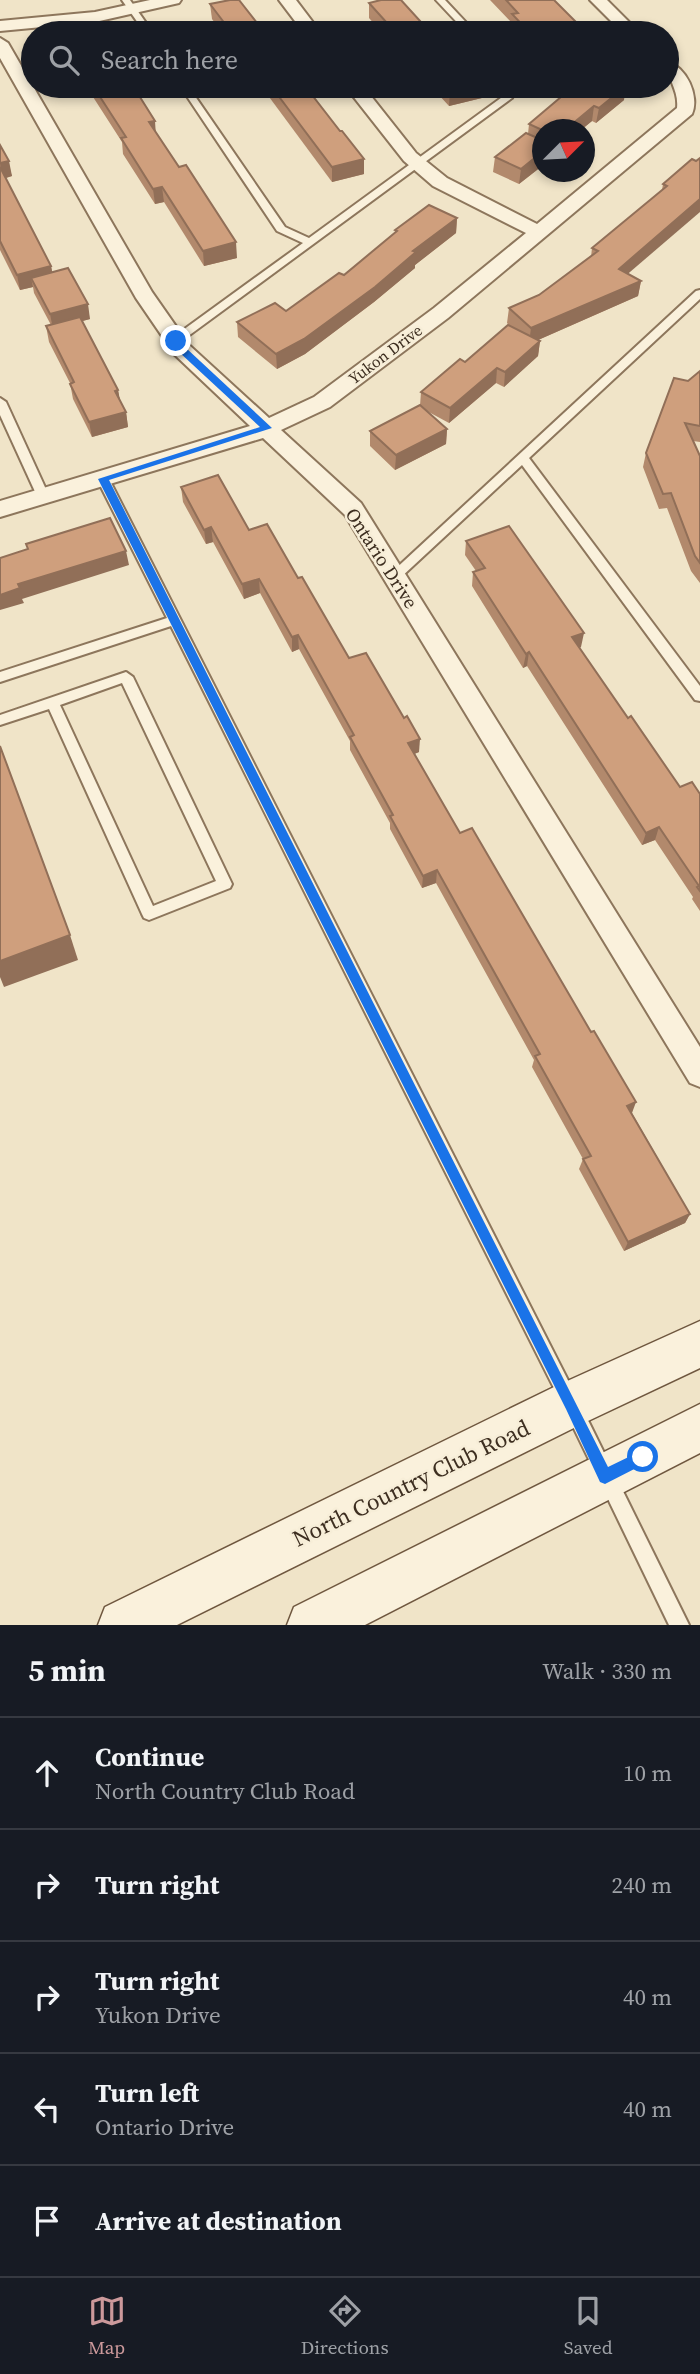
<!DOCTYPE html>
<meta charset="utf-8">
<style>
body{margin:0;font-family:"Source Serif 4",serif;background:#20242c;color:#f1f3f6}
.compass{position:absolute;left:532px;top:119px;width:63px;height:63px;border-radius:50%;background:#171b24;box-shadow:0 4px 10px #0003;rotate:66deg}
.stop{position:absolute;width:21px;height:21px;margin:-16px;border:5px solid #1a73e8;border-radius:50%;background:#fff}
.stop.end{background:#1a73e8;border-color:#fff;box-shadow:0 2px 7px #0008}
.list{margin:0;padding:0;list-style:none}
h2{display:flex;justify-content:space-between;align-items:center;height:91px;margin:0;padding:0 28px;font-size:30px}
h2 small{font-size:23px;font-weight:400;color:#9ea1a6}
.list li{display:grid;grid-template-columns:46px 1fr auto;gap:21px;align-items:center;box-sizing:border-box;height:112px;padding:0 28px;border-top:2px solid #363941}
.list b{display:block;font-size:26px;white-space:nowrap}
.list p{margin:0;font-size:23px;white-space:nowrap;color:#9ea1a6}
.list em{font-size:23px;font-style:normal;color:#9ea1a6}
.icon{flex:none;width:38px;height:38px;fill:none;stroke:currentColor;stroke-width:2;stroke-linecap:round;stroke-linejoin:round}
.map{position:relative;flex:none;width:700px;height:1625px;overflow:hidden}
.search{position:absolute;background:#171b24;box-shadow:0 4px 10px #0003;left:21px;right:21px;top:21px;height:77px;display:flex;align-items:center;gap:18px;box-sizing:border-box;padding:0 24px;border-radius:38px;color:#9ea1a6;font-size:26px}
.sheet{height:651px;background:#171b24}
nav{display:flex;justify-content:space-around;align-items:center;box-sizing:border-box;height:98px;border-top:2px solid #363941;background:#171b24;font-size:19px;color:#9ea1a6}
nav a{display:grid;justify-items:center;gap:4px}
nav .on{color:#cc999b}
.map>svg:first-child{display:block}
</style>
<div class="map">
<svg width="700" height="1625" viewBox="0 0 700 1625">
<rect width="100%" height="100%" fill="#f0e4c8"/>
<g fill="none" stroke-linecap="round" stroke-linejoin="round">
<defs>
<g id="lane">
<path d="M122 0H130L153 33H145Z"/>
<path d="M436 0H445L476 33H467Z"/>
<path d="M180 86H188L285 227 309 238 505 95 509 86H518L512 98 176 345 171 341 172 338 303 243 277 231Z"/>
<path d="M700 290V299L529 458 700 686V701L695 700 522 465 399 579H391L389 576 391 573 696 291Z"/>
<path d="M0 398 6 402 49 496 47 499 43 500 37 496 0 415Z"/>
<path d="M103 475 109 479 577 1398 689 1625H669L565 1410 171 626 0 682V672L167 618 97 479Z"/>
<path d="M126 672 133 677 232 884 230 888 149 920 144 918 142 914 49 709 0 725V715ZM122 683 216 881 153 906 60 705Z"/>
</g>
<g id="street">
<path d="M150 0H181L179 3 95 22 0 31V21L95 12Z"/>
<path d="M279 0H296L321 33H304Z"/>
<path d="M590 0H607L640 33H623Z"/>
<path d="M0 38 8 43 152 292 189 345 269 418 314 397 434 308 526 233 433 186 404 161 345 86H363L416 153 447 178 537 224 677 108C679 90 667 79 667 62 686 66 700 96 692 114L448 318 330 407 281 430 361 503 700 1047V1087L690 1083 345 515 263 438 0 517V501L250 426 175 355 136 298 0 58Z"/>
</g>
<g id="secondary">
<path d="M700 1321V1368L588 1421 177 1625H98L105 1607 554 1387Z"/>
<path d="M700 1404V1453L365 1625H287L294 1607Z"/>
</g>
</defs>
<!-- lane casing -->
<use href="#lane" stroke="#8d765c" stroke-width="4"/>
<!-- street casing -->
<use href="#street" stroke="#8d765c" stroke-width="4"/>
<!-- secondary casing -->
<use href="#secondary" stroke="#6f573f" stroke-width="3"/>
<!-- lane -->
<use href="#lane" fill="#faf1dc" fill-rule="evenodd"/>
<!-- street -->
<use href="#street" fill="#faf1dc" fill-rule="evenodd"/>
<!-- secondary -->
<use href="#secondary" fill="#faf1dc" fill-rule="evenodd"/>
</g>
<!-- wall -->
<g fill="#b2896c">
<path d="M490 0H554L587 33H514L510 29 511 22Z"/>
<path d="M369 3 431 33H382L369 18Z"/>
<path d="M210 4 265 33H222L212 19Z"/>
<path d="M86 86H133L156 132 237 258 204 266 164 202 155 204 123 154 122 142Z"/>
<path d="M261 86H305L364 174 332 182Z"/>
<path d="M427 86H487L486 97 449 106 437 93H434Z"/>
<path d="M574 86 624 100 596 123 592 121 581 130H542V166L519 184 493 172 495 157 528 134 529 124Z"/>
<path d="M0 145 12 176 6 178 51 266 52 272 90 319 82 321 118 390 120 402 126 412 128 427 92 437 73 399 70 383 49 342 46 326 51 325 34 293 33 287 20 290 0 250Z"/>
<path d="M692 159 628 274 641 281 638 296 538 340 540 341 538 356 504 387 496 383 449 423 425 410 447 429 446 444 395 470 370 446V431L420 406 421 392 465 362 509 325 507 323 509 308 539 295 591 257 592 248 662 190 663 184Z"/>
<path d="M457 218 456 233 415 265V268L374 302 305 354 277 369 238 337 237 322 286 311 344 275 395 233V230Z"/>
<path d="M700 371V442L693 441 700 456V583L691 571 667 508 659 509 643 467 646 453 688 381Z"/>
<path d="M181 487 249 530 298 578 349 658 419 752 414 754 460 833 632 1113 690 1214 685 1223 624 1251 579 1169 583 1159 532 1067 534 1060 436 883 422 888 390 829V823L350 750V741L299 649 292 652 260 593 244 599 213 542 206 544 183 502Z"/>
<path d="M466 541 581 647 579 648 628 718 680 787 700 794V911L692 899 693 897 655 840 642 845 527 666 523 668 472 586 473 572 476 571 465 555Z"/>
</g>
<!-- shaded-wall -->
<g fill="#916f58">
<rect x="434" y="86" width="3" height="7"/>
<path d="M471 86H487L486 97 449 106 450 91Z"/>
<path d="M626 86 624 100 596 123 599 108Z"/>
<path d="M594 106 592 121 581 130H565Z"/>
<path d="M155 121 156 136 149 122Z"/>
<path d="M542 152V166L519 184 521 169Z"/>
<path d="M364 159V174L332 182V167Z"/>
<path d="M9 161 12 176 2 179 0 163Z"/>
<path d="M162 187 164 202 155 204 153 189Z"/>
<path d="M700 199V212L616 284 619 269Z"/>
<path d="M457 218 456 233 415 265V268L374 302 305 354 277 369 276 354Z"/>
<path d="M236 242 237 258 204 266 203 251Z"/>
<path d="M51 266 54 281 31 278 33 287 20 290 17 275Z"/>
<path d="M641 281 638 296 529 344 531 328Z"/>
<path d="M88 304 90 319 53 329 50 314Z"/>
<path d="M540 341 538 356 504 387 505 372Z"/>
<path d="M497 368 496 383 449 423 450 408Z"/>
<path d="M118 390 121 405 115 391Z"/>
<path d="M126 412 128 427 92 437 89 422Z"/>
<path d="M447 429 446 444 395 470 396 455Z"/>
<path d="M211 527 213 542 206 544 204 530Z"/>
<path d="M126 551 129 565 22 599 24 603 0 610V595L18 584Z"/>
<path d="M259 579 260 593 244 599 242 584Z"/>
<path d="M584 633 581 647 569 652 572 637Z"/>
<path d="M298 635 299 649 292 652V637Z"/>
<path d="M529 652 527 666 523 668 526 654Z"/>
<path d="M420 739 419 752 407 757 408 743Z"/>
<path d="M659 827 655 840 642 845 646 833Z"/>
<path d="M437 870 436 883 422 888 423 876Z"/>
<path d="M70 935 78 960 4 987 0 977V961Z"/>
<path d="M636 1102 632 1113 623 1117 627 1106Z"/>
<path d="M690 1214 685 1223 624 1251 628 1242Z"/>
</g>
<!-- building -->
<g fill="#cf9f7d" stroke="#916f58" stroke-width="2">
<path d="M230 0H239L265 33H232L210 4Z"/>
<path d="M381 0H401L431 33H396L369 3Z"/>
<path d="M506 0H554L587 33H530L512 14 518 13Z"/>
<path d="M97 28 100 33H72Z"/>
<path d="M93 86H133L155 121 149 122 179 167 186 165 236 242 203 251 162 187 153 189 121 138 126 137Z"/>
<path d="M271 86H305L340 131H342L364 159 332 167Z"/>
<path d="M445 86H471L450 91Z"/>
<path d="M574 86H626L599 108 594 106 565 130H542L529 124Z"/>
<path d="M526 133 542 140V152L521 169 495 157Z"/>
<path d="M0 145 9 161 0 163Z"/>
<path d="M700 158V199L619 269 641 281 531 328 509 308 539 295 598 251 592 248 667 186 663 184 692 159 696 161Z"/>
<path d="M0 167 51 266 17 275 0 241Z"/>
<path d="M429 205 457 218 413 251 416 252 375 287 304 339 276 354 237 322 275 303 286 311 339 273 344 275 397 231 395 230Z"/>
<path d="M68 268 88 304 50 314 31 278Z"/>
<path d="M80 317 118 390 115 391 126 412 89 422 70 384 74 382 46 326Z"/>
<path d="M508 325 540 341 505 372 497 368 450 408 421 392 460 359 465 362Z"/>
<path d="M700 371V426L685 423 700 456V563L695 556 671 493 663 494 646 453 674 378 688 381Z"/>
<path d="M420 405 447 429 396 455 370 431Z"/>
<path d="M218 475 249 530 267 524 298 578 302 577 349 658 366 653 404 718 407 716 420 739 408 743 460 833 472 828 591 1032 594 1031 636 1102 627 1106 690 1214 628 1242 583 1159 591 1156 535 1056 540 1054 437 870 423 876 390 816 393 815 350 737 354 735 298 635 292 637 259 579 242 584 211 527 204 530 181 487Z"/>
<path d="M110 518 126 551 18 584 20 588 0 595V558L28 549 26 544Z"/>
<path d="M509 526 584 633 572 637 628 718 631 716 680 787 692 782 700 794V891L697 887 699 886 659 827 646 833 529 652 526 654 473 572 485 568 466 541Z"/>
<path d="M0 746 70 935 0 961Z"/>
</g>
<!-- route -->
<path fill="#1a73e8" d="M173 339H179L186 348 272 428 109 480 608 1467 643 1450 648 1452 650 1457 648 1462 605 1484 600 1482 566 1409 98 479 260 427 179 352Z"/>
<g text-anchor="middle" stroke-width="5" stroke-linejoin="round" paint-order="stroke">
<!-- far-street labels -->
<g font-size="16" fill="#3d2e20" stroke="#f7eed8">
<text transform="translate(385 354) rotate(-37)" y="6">Yukon Drive</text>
</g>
<!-- street labels -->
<g font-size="19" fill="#3d2e20" stroke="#f7eed8">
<text transform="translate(382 558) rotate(57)" y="7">Ontario Drive</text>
</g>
<!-- near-street labels -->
<g font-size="23" fill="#3d2e20" stroke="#f7eed8">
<text transform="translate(411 1483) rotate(-26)" y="8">North Country Club Road</text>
</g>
</g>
</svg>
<svg class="compass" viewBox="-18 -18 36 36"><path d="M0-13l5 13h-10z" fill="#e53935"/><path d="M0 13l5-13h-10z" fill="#9ea1a6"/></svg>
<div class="stop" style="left:643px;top:1457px"></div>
<div class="stop end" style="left:176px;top:341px"></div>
<div class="search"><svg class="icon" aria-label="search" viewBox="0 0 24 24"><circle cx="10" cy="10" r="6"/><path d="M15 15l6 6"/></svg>Search here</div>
</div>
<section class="sheet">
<h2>5 min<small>Walk · 330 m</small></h2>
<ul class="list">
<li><svg class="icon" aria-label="ahead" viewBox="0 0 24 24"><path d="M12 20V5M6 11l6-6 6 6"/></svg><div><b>Continue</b><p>North Country Club Road</p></div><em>10 m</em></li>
<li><svg class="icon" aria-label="right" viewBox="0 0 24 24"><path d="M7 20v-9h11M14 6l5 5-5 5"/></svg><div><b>Turn right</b></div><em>240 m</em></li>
<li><svg class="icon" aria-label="right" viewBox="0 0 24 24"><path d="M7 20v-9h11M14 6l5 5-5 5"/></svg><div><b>Turn right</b><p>Yukon Drive</p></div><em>40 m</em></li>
<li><svg class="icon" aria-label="left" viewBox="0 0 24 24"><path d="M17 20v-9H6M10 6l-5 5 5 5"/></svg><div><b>Turn left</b><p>Ontario Drive</p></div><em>40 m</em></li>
<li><svg class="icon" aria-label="arrive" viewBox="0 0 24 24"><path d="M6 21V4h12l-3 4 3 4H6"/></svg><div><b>Arrive at destination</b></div></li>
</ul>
</section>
<nav>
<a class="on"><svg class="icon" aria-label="map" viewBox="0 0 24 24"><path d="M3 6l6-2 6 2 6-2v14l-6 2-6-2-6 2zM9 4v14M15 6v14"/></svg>Map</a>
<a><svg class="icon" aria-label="directions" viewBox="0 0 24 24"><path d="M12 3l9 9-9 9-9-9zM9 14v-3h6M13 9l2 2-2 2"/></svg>Directions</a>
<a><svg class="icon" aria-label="saved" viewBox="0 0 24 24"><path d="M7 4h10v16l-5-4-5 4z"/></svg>Saved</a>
</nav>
